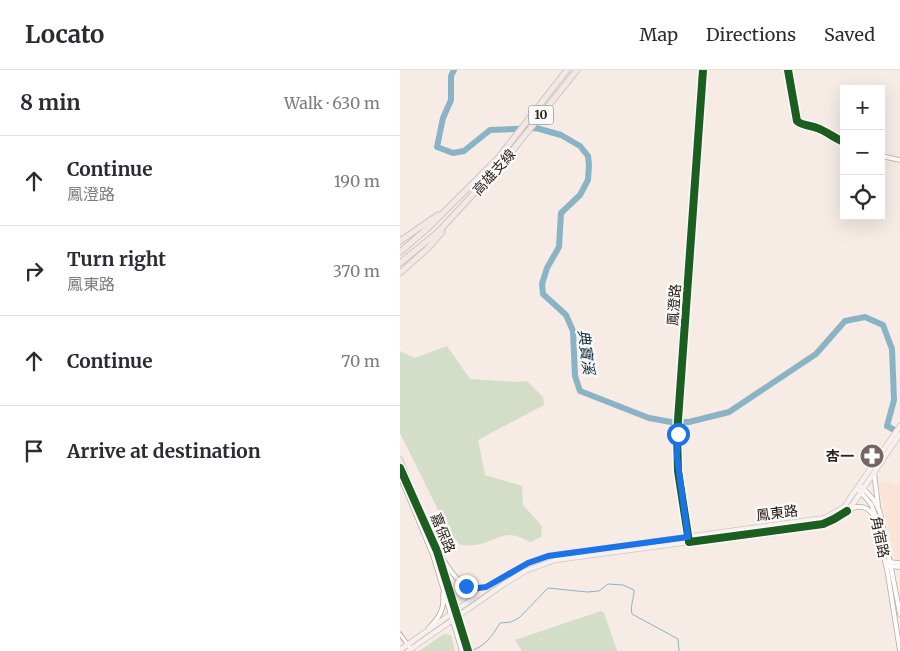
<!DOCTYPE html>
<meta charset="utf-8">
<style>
body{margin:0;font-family:Merriweather,"Noto Sans TC",serif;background:#f2f2f3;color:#2b2b33}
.controls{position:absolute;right:15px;top:15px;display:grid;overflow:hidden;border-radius:0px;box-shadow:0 5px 20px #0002}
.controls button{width:45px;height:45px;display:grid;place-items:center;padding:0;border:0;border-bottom:1px solid #e1e1e2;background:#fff;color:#2b2b33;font:25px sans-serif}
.stop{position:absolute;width:15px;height:15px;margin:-11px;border:4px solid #1a73e8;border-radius:50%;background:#fff}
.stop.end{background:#1a73e8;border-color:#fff;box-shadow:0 1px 5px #0008}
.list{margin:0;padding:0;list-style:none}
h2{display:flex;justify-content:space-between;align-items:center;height:65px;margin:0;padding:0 20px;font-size:21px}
h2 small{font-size:16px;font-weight:400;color:#7c7c81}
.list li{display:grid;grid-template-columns:32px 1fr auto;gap:15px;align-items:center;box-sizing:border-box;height:90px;padding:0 20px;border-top:1px solid #e1e1e2}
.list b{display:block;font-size:19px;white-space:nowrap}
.list p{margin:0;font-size:16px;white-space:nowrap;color:#7c7c81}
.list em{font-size:16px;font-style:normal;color:#7c7c81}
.icon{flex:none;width:28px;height:28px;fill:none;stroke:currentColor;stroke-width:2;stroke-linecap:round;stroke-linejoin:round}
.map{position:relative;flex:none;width:500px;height:581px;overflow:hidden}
header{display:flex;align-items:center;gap:30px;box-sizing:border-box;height:70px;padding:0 25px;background:#fff;border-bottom:1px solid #e1e1e2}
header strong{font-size:24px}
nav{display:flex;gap:28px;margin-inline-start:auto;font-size:18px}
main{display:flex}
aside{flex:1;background:#fff}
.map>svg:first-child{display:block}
</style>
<header>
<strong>Locato</strong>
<nav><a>Map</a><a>Directions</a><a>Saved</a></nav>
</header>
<main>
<aside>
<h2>8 min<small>Walk · 630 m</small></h2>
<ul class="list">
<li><svg class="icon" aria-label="ahead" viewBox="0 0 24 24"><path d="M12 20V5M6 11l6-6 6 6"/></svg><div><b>Continue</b><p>鳳澄路</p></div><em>190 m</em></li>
<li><svg class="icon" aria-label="right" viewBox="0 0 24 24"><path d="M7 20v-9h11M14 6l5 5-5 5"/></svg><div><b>Turn right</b><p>鳳東路</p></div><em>370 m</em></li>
<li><svg class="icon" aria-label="ahead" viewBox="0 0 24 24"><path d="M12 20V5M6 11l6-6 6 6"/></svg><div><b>Continue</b></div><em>70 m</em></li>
<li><svg class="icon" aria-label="arrive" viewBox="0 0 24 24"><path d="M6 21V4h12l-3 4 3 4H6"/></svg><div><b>Arrive at destination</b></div></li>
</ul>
</aside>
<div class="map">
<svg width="500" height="581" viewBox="0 0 500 581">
<rect width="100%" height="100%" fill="#f6ebe5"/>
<!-- built -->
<path fill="#fbe3d8" d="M487 411 500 415V489H495L479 416 481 412Z"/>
<!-- green -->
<g fill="#d4ddc8">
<path d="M47 276 70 309 118 312 127 311 143 327 144 335 78 370 85 405 122 416 123 435 142 456 141 467 130 472C105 458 102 468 80 474 74 476 66 475 60 475L48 460 0 363V281L15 288Z"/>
<path d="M201 541 204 543 217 581H122L115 570Z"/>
<path d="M44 564 51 565 55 581H19Z"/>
</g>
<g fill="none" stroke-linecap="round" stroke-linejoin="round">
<!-- stream -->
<path stroke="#8ab4c5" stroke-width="1" d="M70 581C85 577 92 566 100 553L111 552 119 548 148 518 187 522 199 521 208 514 223 515 234 520C234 529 230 535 232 544L278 569 279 581"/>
<!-- river -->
<path stroke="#8ab4c5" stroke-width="6" d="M54 0 51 6V30L43 48 37 77 53 83 64 81 90 60 136 58 161 65 180 76 188 86 189 95 188 110 180 125 161 143 159 177 147 198 142 214 143 224 166 245 173 261 175 306 180 321 249 348 271 352H289L329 342 416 284 445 251 465 247 483 255 492 279 494 330 487 356 500 363"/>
<defs>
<path id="street" d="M0 564 11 579"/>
<g id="secondary">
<path d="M388 0 397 51C403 56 410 55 417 58 426 61 434 68 444 72"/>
<path d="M481 86 500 90"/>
<path d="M474 402 478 435"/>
<path d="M0 406 33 485 62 581"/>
<path d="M462 417 474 430 480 442 500 544"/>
<path d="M10 418 45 502 68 581"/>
<path d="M459 420 471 434 475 444 488 505 500 581"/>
<path d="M449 440C458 434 469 436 474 447"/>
<path d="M289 472 278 401 277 364 303 0"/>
<path d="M42 488C52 504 66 526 89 516"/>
<path d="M488 492 500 493"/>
<path d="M489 496 500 497"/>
<path d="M28 559C39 548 45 539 43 524"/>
</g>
<g id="primary">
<path d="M0 580 99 510 128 493 148 486 425 448 444 437 500 356"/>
<path d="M8 581 104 514 125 501 155 490 408 456 434 449 447 441 453 434 500 364"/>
</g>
<g id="highway">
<path d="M0 171 38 145"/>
<path d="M0 182 30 156 99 87 167 0"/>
<path d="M0 193 38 162 105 90 177 0"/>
<path d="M0 203 28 178 42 162"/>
<path d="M0 390 11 420"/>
</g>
</defs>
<!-- street casing -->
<use href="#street" stroke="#b5aaa5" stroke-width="5"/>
<!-- secondary casing -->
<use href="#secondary" stroke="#b5aaa5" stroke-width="5.5"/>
<!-- primary casing -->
<use href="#primary" stroke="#cec7c3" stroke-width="6"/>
<!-- highway casing -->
<use href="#highway" stroke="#cec7c3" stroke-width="7"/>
<!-- street -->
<use href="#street" stroke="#fefcfb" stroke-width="3"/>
<!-- secondary -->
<use href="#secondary" stroke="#fefcfb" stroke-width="4"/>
<!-- primary -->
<use href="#primary" stroke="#f8f0ee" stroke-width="4.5"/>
<!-- highway -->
<use href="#highway" stroke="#f3e8e5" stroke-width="5"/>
<defs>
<g id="cycleway">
<path d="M303 0 277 364 278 401 289 472 423 454 434 449 447 441"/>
<path d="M388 0 397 51C403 56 410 55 417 58 426 61 434 68 444 72"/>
<path d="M0 398 37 481 68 581"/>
</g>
</defs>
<!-- cycleway casing -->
<use href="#cycleway" stroke="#fafafa" stroke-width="11"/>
<!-- cycleway -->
<use href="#cycleway" stroke="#1b5e20" stroke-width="8"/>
</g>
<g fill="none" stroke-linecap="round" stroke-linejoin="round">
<!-- route -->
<path stroke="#1a73e8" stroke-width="6" d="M66 516 78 518 86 517 128 493 148 486 288 467 277 387 278 364"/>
</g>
<!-- icons -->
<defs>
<symbol id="pharmacy-disc" viewBox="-11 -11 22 22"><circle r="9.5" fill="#736761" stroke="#fafafa"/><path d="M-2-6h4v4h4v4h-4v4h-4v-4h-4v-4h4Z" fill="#fff"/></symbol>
</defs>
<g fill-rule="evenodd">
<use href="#pharmacy-disc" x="458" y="372" width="28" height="28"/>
</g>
<g text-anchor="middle" stroke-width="4.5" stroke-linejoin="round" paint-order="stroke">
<!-- shield labels -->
<rect fill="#fafafa" stroke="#6a615d" stroke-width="1" x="128.5" y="35.5" width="25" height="19" rx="4"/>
<g font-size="12" font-weight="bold" fill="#2d201a">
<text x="141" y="49">10</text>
</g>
<!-- street labels -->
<g font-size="14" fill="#2d201a" stroke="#fafafa">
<text transform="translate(94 102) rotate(-48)" y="5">高雄支線</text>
<text transform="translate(274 235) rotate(-86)" y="5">鳳澄路</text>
<text transform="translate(377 443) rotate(-7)" y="5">鳳東路</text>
<text transform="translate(43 463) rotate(68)" y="5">嘉保路</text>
<text transform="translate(480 467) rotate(78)" y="5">角宿路</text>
</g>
<!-- poi labels -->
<g font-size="14" font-weight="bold" fill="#2d201a" stroke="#fafafa" text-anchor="end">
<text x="454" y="391">杏一</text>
</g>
<!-- water labels -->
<g font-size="15" font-style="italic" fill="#11313d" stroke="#fafafa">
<text transform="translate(186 282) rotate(83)" y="5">典寶溪</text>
</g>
</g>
</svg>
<div class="controls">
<button>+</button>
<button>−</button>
<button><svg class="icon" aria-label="locate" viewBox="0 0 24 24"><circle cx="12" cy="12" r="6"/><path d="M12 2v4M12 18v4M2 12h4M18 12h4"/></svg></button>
</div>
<div class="stop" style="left:278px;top:364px"></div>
<div class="stop end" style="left:66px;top:516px"></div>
</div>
</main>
